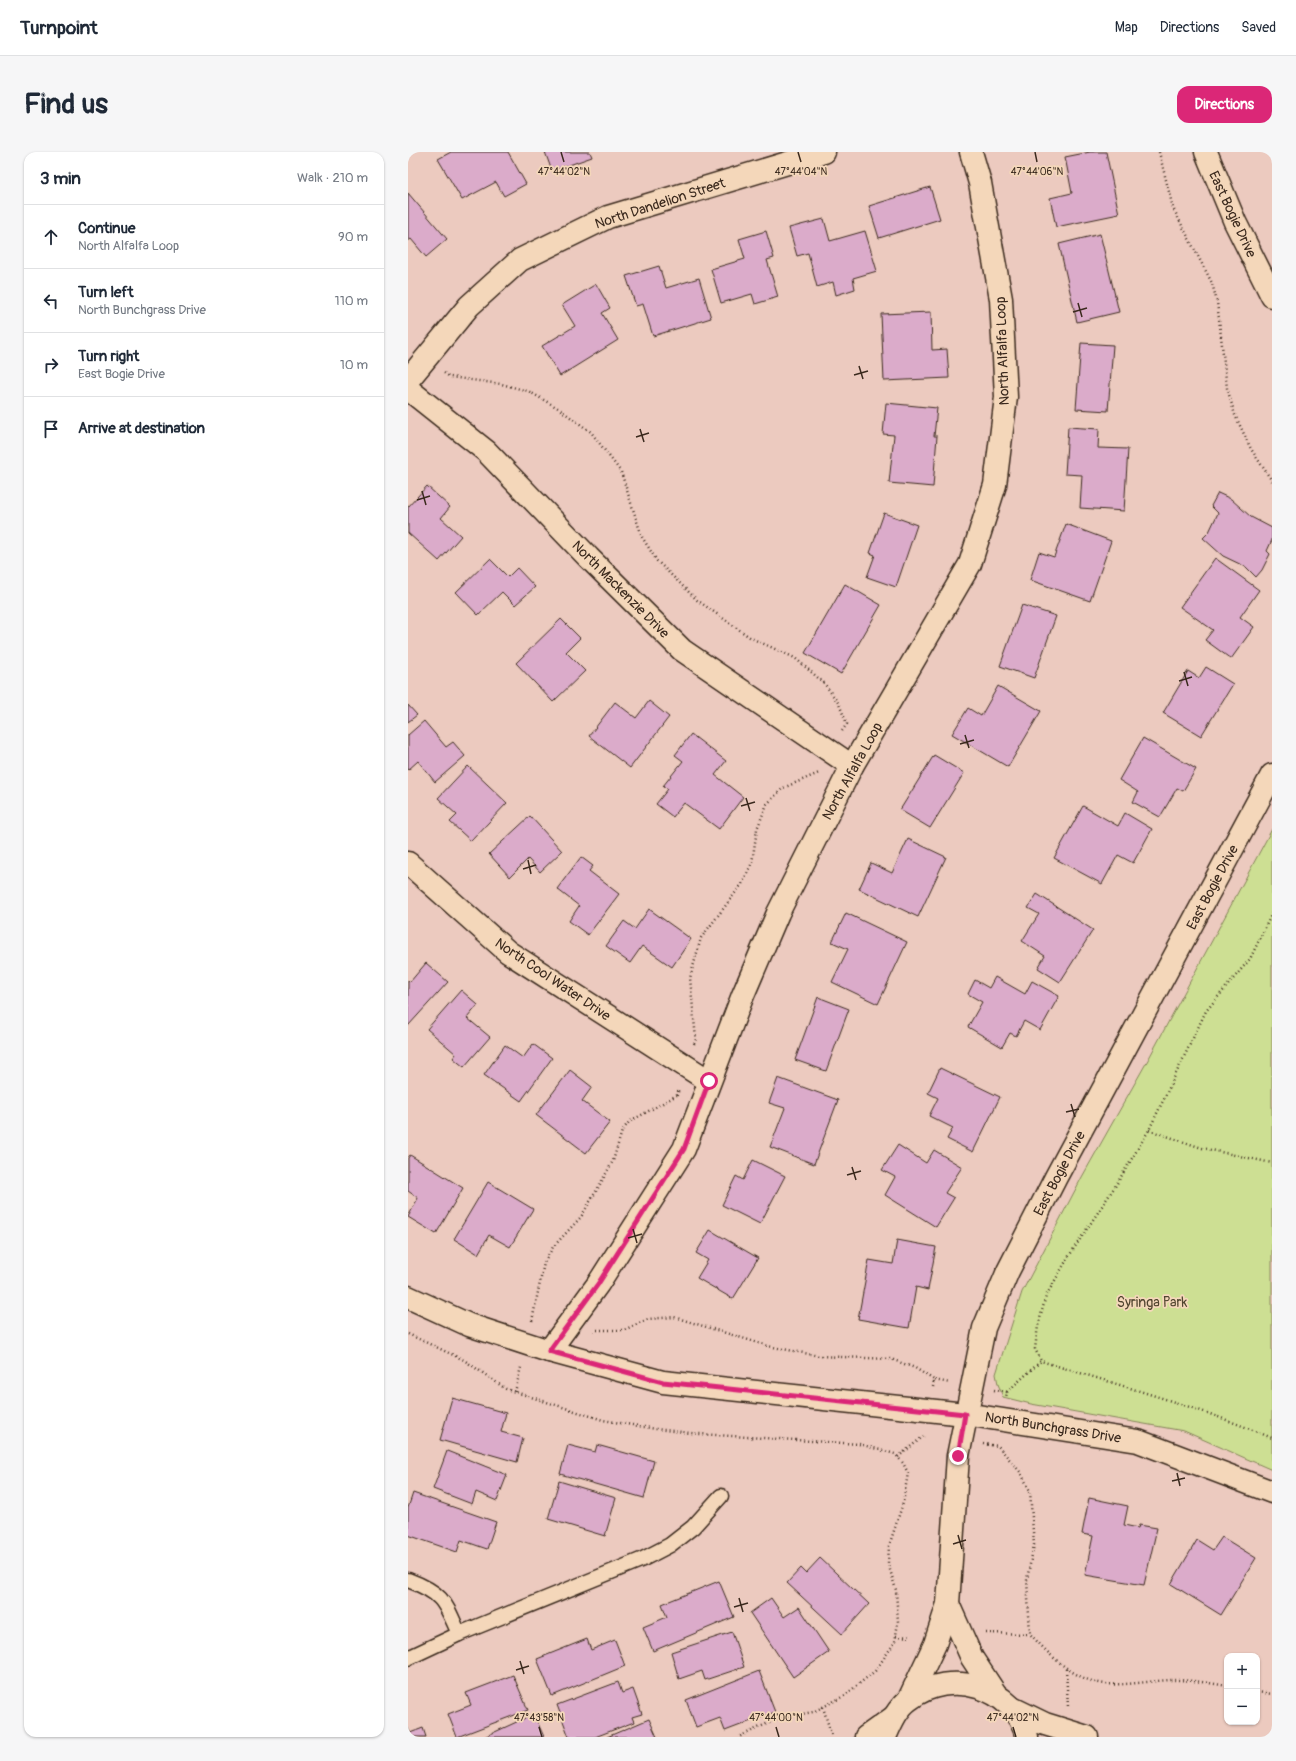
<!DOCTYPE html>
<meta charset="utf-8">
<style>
body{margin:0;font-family:Pangolin,sans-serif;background:#f6f6f7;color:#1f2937}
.controls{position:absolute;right:12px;bottom:12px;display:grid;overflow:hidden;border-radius:8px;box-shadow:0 1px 3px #0004}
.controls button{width:36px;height:36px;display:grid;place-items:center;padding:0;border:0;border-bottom:1px solid #e0e1e3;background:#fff;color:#1f2937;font:20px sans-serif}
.stop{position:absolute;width:12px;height:12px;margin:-9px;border:3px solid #db2777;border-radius:50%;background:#fff}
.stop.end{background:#db2777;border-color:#fff;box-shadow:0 1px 4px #0008}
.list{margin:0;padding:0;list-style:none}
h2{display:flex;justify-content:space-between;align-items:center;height:52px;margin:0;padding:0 16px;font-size:17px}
h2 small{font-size:13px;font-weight:400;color:#747a83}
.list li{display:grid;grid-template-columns:26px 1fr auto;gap:12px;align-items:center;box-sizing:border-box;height:64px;padding:0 16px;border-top:1px solid #e0e1e3}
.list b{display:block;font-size:15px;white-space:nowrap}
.list p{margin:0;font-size:13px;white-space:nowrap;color:#747a83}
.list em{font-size:13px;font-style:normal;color:#747a83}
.icon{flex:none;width:22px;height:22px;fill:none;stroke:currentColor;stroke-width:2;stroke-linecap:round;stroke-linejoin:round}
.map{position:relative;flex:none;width:864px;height:1585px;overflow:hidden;border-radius:12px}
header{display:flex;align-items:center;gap:24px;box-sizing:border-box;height:56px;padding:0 20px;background:#fff;border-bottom:1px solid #e0e1e3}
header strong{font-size:19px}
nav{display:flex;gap:22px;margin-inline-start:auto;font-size:14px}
.intro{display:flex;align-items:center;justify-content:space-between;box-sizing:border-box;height:96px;padding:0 24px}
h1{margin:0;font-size:28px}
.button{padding:10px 18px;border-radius:12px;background:#db2777;color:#fff;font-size:14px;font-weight:700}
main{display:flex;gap:24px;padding:0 24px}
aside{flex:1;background:#fff;border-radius:12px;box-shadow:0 1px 3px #0004}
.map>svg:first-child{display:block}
</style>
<header>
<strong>Turnpoint</strong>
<nav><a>Map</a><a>Directions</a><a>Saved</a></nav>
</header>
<div class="intro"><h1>Find us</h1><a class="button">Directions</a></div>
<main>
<aside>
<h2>3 min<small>Walk · 210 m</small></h2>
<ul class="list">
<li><svg class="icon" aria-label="ahead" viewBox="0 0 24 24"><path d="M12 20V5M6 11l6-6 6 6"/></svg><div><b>Continue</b><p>North Alfalfa Loop</p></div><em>90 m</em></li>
<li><svg class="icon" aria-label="left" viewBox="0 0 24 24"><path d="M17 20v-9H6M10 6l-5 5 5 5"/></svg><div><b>Turn left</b><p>North Bunchgrass Drive</p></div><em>110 m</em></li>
<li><svg class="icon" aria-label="right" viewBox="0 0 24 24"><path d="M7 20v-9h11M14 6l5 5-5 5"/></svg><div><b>Turn right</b><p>East Bogie Drive</p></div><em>10 m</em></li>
<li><svg class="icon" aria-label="arrive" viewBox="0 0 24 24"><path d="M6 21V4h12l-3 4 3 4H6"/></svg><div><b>Arrive at destination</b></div></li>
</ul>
</aside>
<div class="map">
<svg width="864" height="1585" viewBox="0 0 864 1585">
<rect width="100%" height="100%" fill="#eccabf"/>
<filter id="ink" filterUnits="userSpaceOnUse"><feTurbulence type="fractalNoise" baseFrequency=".025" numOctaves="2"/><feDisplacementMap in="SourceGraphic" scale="8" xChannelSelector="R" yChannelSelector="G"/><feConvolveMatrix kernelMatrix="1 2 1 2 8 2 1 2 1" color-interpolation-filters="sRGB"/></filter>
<g filter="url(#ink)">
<!-- green -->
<path fill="#cddf93" stroke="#848458" d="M864 677V1318L776 1279 623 1252 595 1245 590 1232 588 1222 614 1140 674 1025 741 906Z"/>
<!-- building -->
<g fill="#dbabca" stroke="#3b2a1e">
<path d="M43 0H100L118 32 96 44 88 30 54 48 30 7Z"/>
<path d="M137 0H182L184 5 144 19Z"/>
<path d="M682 0H698L711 62 648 75 642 46 664 41 657 5Z"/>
<path d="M522 35 532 67 471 86 461 54Z"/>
<path d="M0 41 39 87 18 105 3 87 0 89Z"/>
<path d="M416 67 422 89 457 79 469 119 445 126 447 137 428 143 425 130 409 135 400 101 389 104 381 76Z"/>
<path d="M358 79 366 106 359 108 370 145 347 152 344 142 313 151 303 117 337 107 331 87Z"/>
<path d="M692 82 711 160 669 170 651 92Z"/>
<path d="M251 114 258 136 291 126 303 166 245 184 235 152 228 154 218 124Z"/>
<path d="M188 132 202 156 194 161 210 188 152 224 134 194 167 174 154 153Z"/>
<path d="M523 160 524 198 539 197 541 226 476 229 473 162Z"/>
<path d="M673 191 705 193 700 259 668 257Z"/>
<path d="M478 251 529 256 526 284H529L525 335 481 331 486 283 475 282Z"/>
<path d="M660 275 691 277 690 296 720 297 716 359 672 356 674 323 657 322Z"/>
<path d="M19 334 42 355 33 366 53 384 31 409 0 381V355Z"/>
<path d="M810 341 823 347 843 365 864 376V388L859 399 862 402 854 418 848 425 838 415 815 404 795 386 801 380 810 361 803 354Z"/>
<path d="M476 361 509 373 488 435 459 425 467 403 462 401Z"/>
<path d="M658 372 703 389 682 449 622 428 631 400 646 405Z"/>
<path d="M807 406 851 438 832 465 846 475 823 507 797 488 805 478 772 455Z"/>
<path d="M82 407 100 425 109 416 127 435 107 453 94 440 70 463 48 440Z"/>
<path d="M437 432 473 453 433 522 397 501Z"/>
<path d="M614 453 648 464 626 526 592 514Z"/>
<path d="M153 467 172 486 158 500 177 519 145 550 108 511Z"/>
<path d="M798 515 825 532 793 584 755 561 780 519 791 526Z"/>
<path d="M590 534 633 559 600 615 544 582 560 556 573 564Z"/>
<path d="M241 549 261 565 222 616 181 584 207 550 228 566Z"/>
<path d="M0 553 9 563 0 570Z"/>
<path d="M16 569 38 595 45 590 57 604 27 630 10 609 0 618V583Z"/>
<path d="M283 582 318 609 307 623 335 645 311 677 276 651 265 665 248 652 260 637 255 634 275 609 267 603Z"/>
<path d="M735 586 788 617 775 639 769 636 752 665 725 650 730 640 711 628Z"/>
<path d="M526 603 556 621 522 676 492 658Z"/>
<path d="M60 614 99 651 63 689 42 670 49 663 30 646Z"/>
<path d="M675 654 710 674 717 661 744 677 725 711 710 703 694 732 646 706Z"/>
<path d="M122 664 154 699 132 720 120 707 102 725 81 702Z"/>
<path d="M500 687 538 705 510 765 451 737 463 711 484 721Z"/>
<path d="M173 705 185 714 181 719 211 742 180 783 161 769 171 754 149 737Z"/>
<path d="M629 742 685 778 652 830 630 816 637 804 614 789 631 762 620 756Z"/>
<path d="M241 757 283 787 264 815 234 794 222 811 198 794 216 769 227 777Z"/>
<path d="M438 761 499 790 470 852 424 830 440 797 424 790Z"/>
<path d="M18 811 40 830 0 874V828L2 830Z"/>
<path d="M587 825 617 842 624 829 651 844 632 878 616 869 608 884 602 881 594 895 560 875 574 850 560 842 567 828 581 836Z"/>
<path d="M53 838 70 853 59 866 82 885 56 915 45 906 48 902 19 877Z"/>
<path d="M410 845 441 857 418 919 387 908Z"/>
<path d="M125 892 144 906 113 949 76 923 97 893 115 906Z"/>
<path d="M532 916 592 945 565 1000 539 987 545 976 521 964 530 946 520 941Z"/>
<path d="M162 918 184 935 174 949 202 970 178 1001 128 963Z"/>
<path d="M370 926 430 948 406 1012 362 995 377 956 361 951Z"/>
<path d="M490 993 518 1011 526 998 554 1015 537 1041 546 1046 528 1075 477 1043 487 1025 474 1018Z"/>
<path d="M2 1003 55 1036 28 1082 0 1065 10 1046 0 1039V1006Z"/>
<path d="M345 1008 377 1024 352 1072 314 1053 328 1024 335 1028Z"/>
<path d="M80 1030 125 1057 102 1095 81 1083 70 1102 46 1087Z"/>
<path d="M302 1078 350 1106 325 1147 289 1126 300 1108 288 1101Z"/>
<path d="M489 1088 528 1095 520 1138 508 1135 501 1176 450 1167 461 1108 485 1112Z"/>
<path d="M44 1246 98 1261 93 1280 115 1286 109 1310 32 1288Z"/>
<path d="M160 1293 187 1300 189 1293 246 1309 236 1346 152 1322Z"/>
<path d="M39 1299 99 1323 89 1349 68 1340 64 1352 25 1337Z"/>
<path d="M151 1329 208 1346 197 1384 140 1367Z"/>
<path d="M5 1341 88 1370 79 1397 53 1388 49 1400 0 1383V1356Z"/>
<path d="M681 1346 720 1354 716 1373 730 1376 731 1373 749 1376 736 1433 677 1423 685 1384 674 1382Z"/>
<path d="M814 1385 848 1406 813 1463 763 1432 789 1388 805 1398Z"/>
<path d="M412 1406 461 1452 434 1482 379 1431 393 1416 398 1421Z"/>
<path d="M311 1429 326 1465 245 1499 235 1475 259 1465 254 1452Z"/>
<path d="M363 1446 376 1465 391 1455 421 1500 385 1525 342 1461Z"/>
<path d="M324 1480 336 1515 297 1528 294 1519 271 1527 263 1500Z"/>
<path d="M179 1487 183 1498 207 1488 217 1514 144 1544 129 1507Z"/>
<path d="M351 1519 367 1560 317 1579 312 1566 288 1575 278 1548Z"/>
<path d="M105 1523 120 1558 49 1585 40 1562 63 1553 58 1541Z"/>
<path d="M210 1530 214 1541 225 1537 234 1562 224 1565 226 1570 187 1585H161L149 1553Z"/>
<path d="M126 1562 136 1585H76Z"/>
<path d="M241 1567 249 1585H199Z"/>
<path d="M0 1576 2 1581 15 1576 18 1585H0Z"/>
</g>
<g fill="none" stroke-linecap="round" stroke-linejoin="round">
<defs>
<g id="lane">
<path d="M0 1428C35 1441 37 1450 51 1482"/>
<path d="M0 1506 51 1482 235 1407 262 1393 285 1375 313 1344"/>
</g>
<g id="street">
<path d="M0 228 61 154 112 108 200 65 416 0"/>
<path d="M0 237 78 299 181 406 274 498 444 614"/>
<path d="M0 711 100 800 301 929"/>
<path d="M0 1145 61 1173 141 1199 255 1230 557 1262 730 1289 864 1340"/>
<path d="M141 1199 190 1132 276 997 335 843 370 761 444 614 562 412 587 333 598 245 593 147 572 31 563 0"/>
</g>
<g id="secondary">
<path d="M798 0 827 70 864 144"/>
<path d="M540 1452 564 1506 587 1541"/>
<path d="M501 1547 527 1492 540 1452 550 1304 576 1176 600 1119 648 1025 864 623"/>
<path d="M604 1556 637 1572 679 1585"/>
<path d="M458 1585 486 1565"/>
<path d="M477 1585C483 1571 489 1556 502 1547 542 1516 606 1534 619 1585"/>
</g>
</defs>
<!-- lane casing -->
<use href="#lane" stroke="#3b2a1e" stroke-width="17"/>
<!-- street casing -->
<use href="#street" stroke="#3b2a1e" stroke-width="25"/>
<!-- secondary casing -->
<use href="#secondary" stroke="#3b2a1e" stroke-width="25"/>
<!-- path -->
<g stroke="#3b2a1e" stroke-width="2.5" stroke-dasharray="1 3" stroke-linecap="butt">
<path d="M751 0 765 56 804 131 809 150 819 236 827 263 843 297 864 329"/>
<path d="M36 221 42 225 93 232 120 239 150 256 183 280 213 320 234 385 249 409 289 448 343 486 387 506 416 531 431 552 439 572 434 579"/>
<path d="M864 761 842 807 798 859 741 978 708 1033 661 1104 638 1144 630 1174 627 1197 633 1209C710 1233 789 1254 864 1286"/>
<path d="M286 892 288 887 282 826 293 786 334 732 344 711 349 677 359 652 375 636 411 621"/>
<path d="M741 978 794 996 864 1011"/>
<path d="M124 1169 136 1111 145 1095 173 1065 190 1036 205 1009 214 979 221 970 269 943 271 937"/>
<path d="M185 1178H216L240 1167 266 1165 360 1194 411 1204 483 1207 507 1216 526 1228"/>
<path d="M0 1182 56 1208 98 1237 195 1268 248 1277 291 1282 451 1292 487 1302 495 1311 500 1321 495 1351 481 1394 480 1411 488 1438 490 1470 487 1490 467 1519 436 1544 405 1560 371 1566 331 1585"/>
<path d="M525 1235 526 1228 542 1231"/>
<path d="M586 1238 599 1240 598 1245"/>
<path d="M107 1240 113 1215"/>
<path d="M599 1240 633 1209"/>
<path d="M575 1292 590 1294 613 1321 622 1339 626 1393 619 1427 622 1482C642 1503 665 1528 697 1532 717 1534 746 1528 767 1528 784 1528 802 1531 819 1534"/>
<path d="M490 1305 517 1283"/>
<path d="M578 1481 622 1482"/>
<path d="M488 1484 503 1485"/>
<path d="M658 1517 660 1555"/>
<path d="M849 1540 864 1542"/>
<path d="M415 1555 424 1585"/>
</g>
<!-- lane -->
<use href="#lane" stroke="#f4d7ba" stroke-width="14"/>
<!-- street -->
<use href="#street" stroke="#f4d7ba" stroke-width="22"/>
<!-- secondary -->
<use href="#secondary" stroke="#f4d7ba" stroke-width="22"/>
</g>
</g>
<g fill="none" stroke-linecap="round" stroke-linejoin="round" filter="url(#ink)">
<!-- route -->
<path stroke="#db2777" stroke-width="5" d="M301 929 276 997 190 1132 141 1199 255 1230 557 1262 550 1304"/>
</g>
<!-- ticks -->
<path fill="none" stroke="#3b2a1e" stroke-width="1.5" d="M153 0 156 10M390 0 393 10M627 0 629 10M670 151 674 165M665 160 679 156M451 214 455 227M446 223 460 219M232 277 236 290M228 285 241 281M14 339 18 353M9 348 22 344M776 520 780 534M771 529 784 525M557 583 561 596M552 592 566 588M338 646 342 659M333 654 347 650M120 708 123 722M115 717 128 713M663 952 667 965M658 960 671 957M444 1015 448 1028M439 1023 453 1019M225 1077 229 1091M220 1086 234 1082M769 1321 772 1334M764 1329 777 1326M550 1383 554 1397M545 1392 558 1388M331 1446 335 1460M326 1455 340 1451M112 1509 116 1522M108 1518 121 1514M131 1575 134 1585M368 1575 371 1585M605 1575 608 1585"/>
<g text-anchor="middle" stroke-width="3.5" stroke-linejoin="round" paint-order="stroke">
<!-- street labels -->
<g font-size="14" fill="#3b2a1e" stroke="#f4d7ba">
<text transform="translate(252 51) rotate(-18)" y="5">North Dandelion Street</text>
<text transform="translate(825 62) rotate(65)" y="5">East Bogie Drive</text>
<text transform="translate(594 199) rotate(-92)" y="5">North Alfalfa Loop</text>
<text transform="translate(213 437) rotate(45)" y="5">North Mackenzie Drive</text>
<text transform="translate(444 619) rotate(-61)" y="5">North Alfalfa Loop</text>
<text transform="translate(804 735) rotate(-62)" y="5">East Bogie Drive</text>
<text transform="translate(145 827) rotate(34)" y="5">North Cool Water Drive</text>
<text transform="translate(651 1021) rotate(-62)" y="5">East Bogie Drive</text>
<text transform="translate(645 1275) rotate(9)" y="5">North Bunchgrass Drive</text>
</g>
<!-- park labels -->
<g font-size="14" fill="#514530" stroke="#f4d7ba">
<text x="744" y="1155">Syringa Park</text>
</g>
</g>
<g font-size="10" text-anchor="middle" fill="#3b2a1e" stroke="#f4d7ba" stroke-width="3.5" stroke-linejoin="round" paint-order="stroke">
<text x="156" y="23">47°44'02"N</text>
<text x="393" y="23">47°44'04"N</text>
<text x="629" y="23">47°44'06"N</text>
<text x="131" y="1569">47°43'58"N</text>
<text x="368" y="1569">47°44'00"N</text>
<text x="605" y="1569">47°44'02"N</text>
</g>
</svg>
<div class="controls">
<button>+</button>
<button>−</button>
</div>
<div class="stop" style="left:301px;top:929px"></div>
<div class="stop end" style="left:550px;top:1304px"></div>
</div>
</main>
